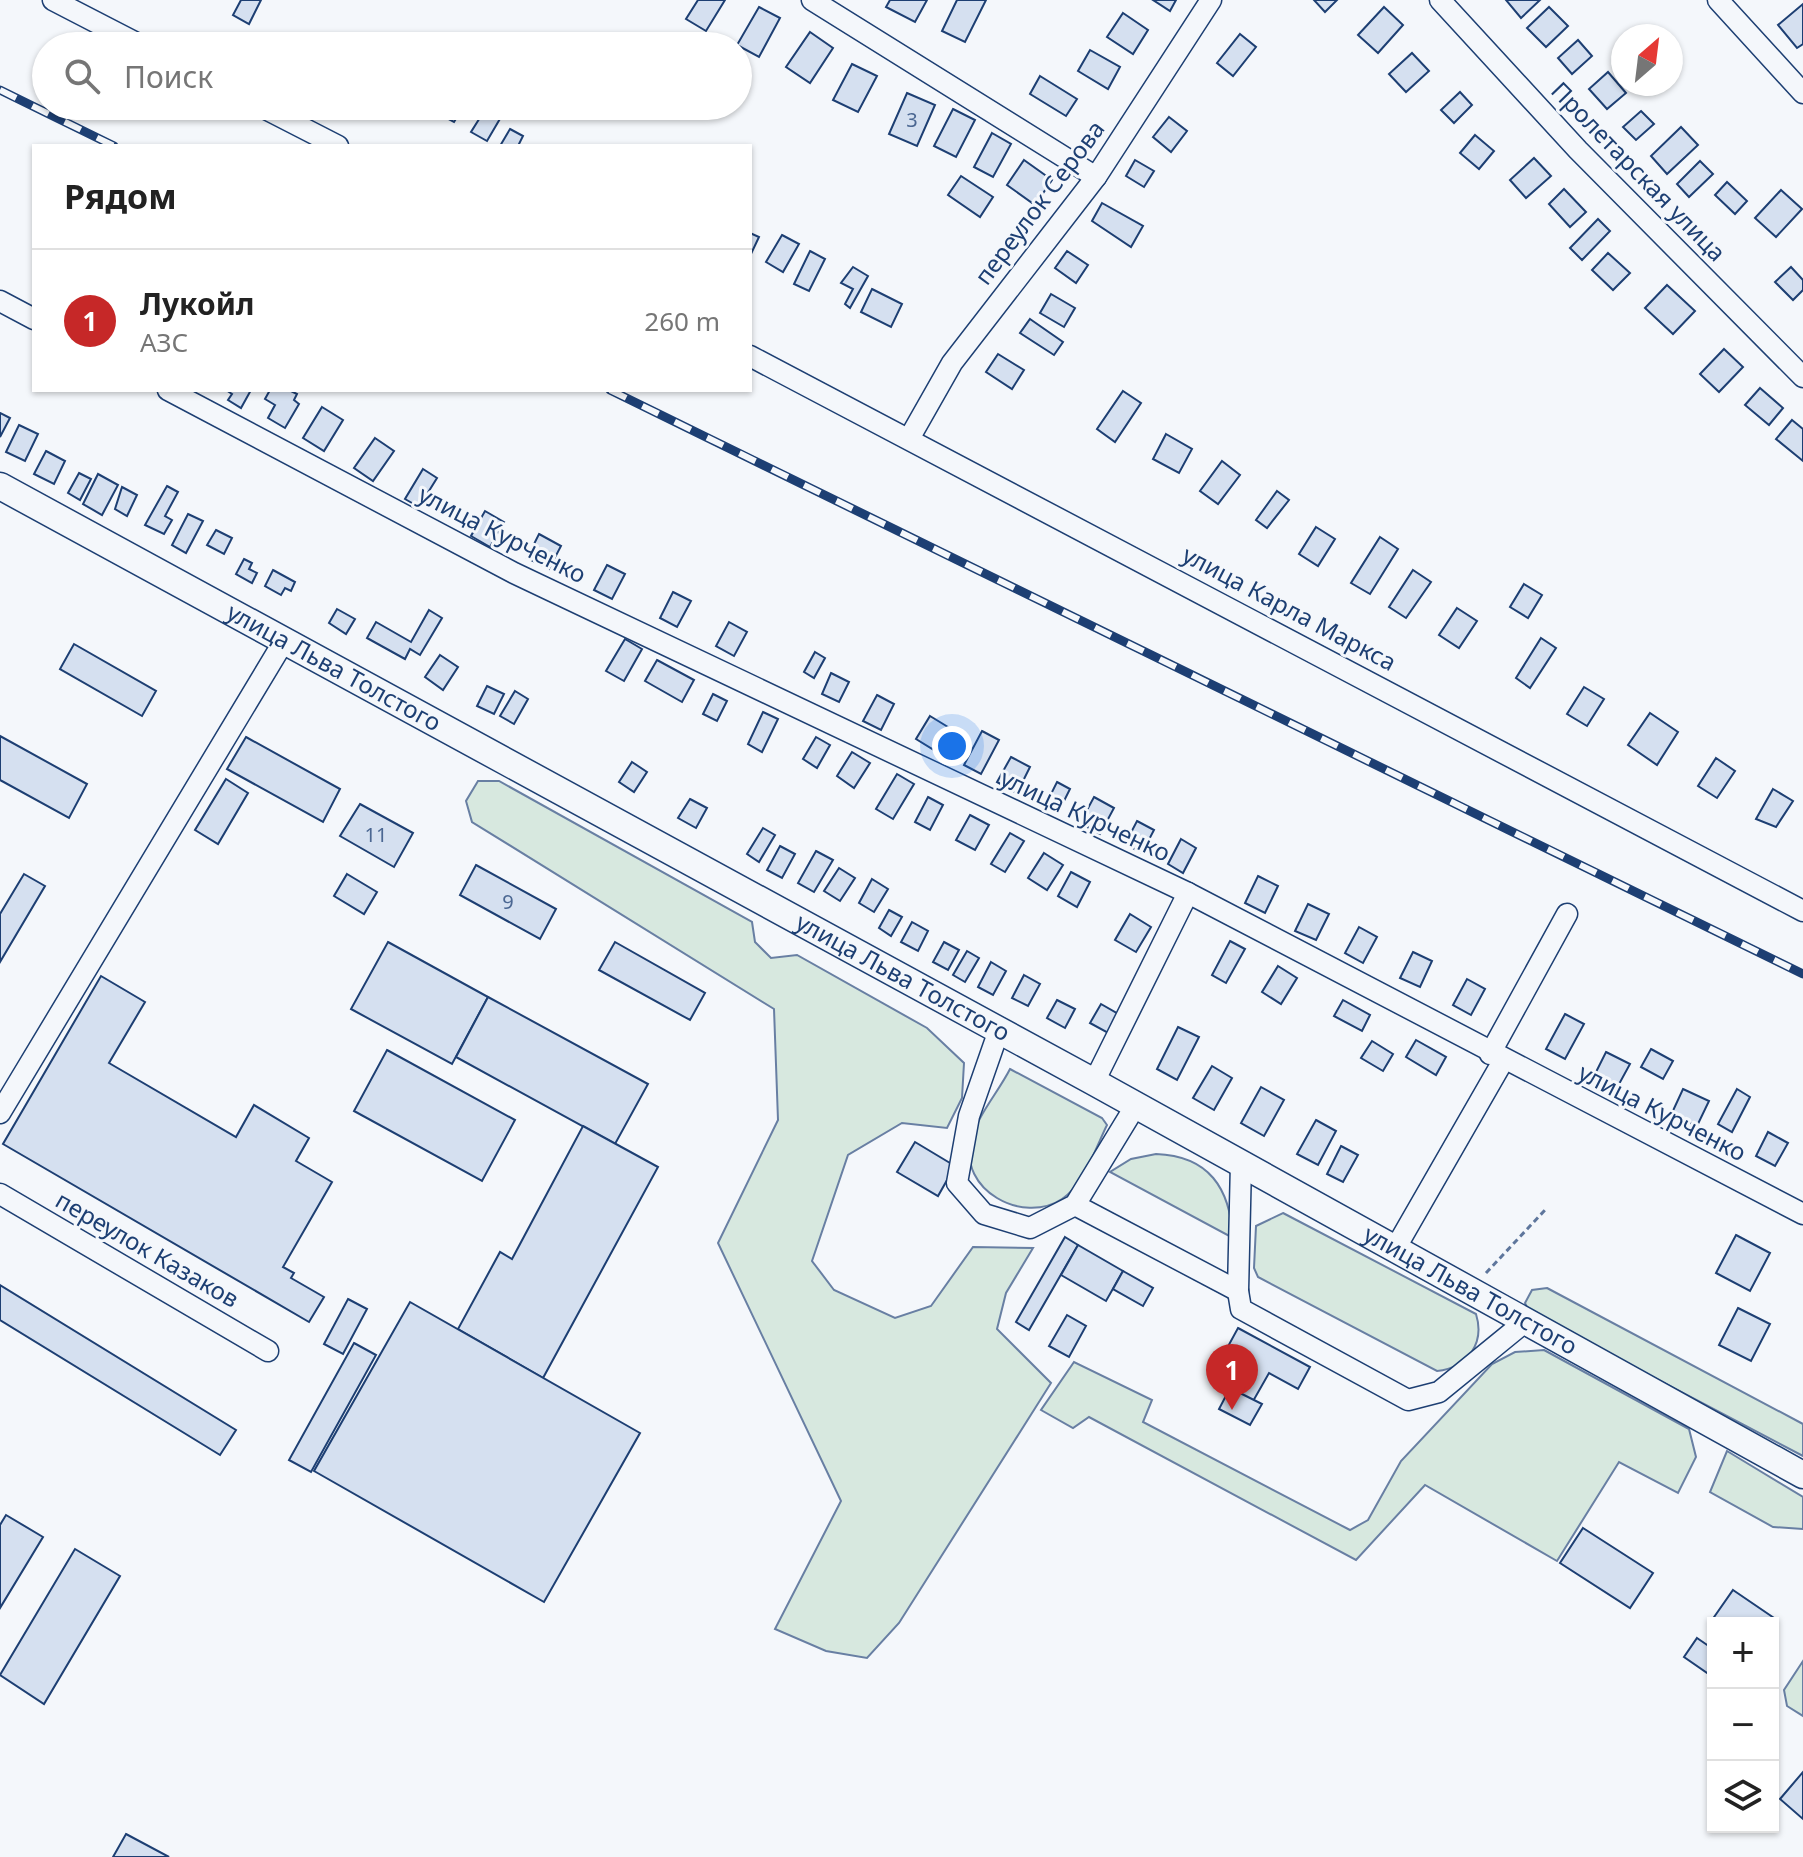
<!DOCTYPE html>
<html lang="ru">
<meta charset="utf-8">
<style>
body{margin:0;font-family:"Noto Sans",sans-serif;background:#f6f6f6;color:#222}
.controls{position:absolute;right:24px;bottom:24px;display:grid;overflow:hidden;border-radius:0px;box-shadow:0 2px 6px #0004}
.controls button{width:72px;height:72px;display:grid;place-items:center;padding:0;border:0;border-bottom:2px solid #e0e0e0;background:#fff;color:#222;font:40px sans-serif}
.compass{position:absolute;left:1611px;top:24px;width:72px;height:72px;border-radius:50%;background:#fff;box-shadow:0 2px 6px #0004;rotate:28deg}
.you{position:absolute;left:952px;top:746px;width:28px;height:28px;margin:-20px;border:6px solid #fff;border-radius:50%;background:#1a73e8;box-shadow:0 0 0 12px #1a73e833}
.badge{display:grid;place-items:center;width:52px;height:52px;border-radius:50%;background:#c62828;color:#fff;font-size:26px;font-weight:700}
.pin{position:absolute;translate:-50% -66px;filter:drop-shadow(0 2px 4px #0008)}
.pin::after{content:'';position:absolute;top:42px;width:28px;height:24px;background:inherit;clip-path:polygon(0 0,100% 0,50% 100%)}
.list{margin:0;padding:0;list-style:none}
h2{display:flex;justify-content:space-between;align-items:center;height:104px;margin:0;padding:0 32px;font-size:34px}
h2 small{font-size:26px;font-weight:400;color:#767676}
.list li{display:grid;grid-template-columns:52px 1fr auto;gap:24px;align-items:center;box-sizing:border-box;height:144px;padding:0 32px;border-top:2px solid #e0e0e0}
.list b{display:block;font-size:30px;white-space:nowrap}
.list p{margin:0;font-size:26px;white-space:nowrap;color:#767676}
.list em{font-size:26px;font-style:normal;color:#767676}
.icon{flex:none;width:44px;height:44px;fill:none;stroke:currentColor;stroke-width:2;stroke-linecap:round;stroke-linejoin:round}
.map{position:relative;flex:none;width:1803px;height:1857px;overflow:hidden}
.search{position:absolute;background:#fff;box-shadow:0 2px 6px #0004;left:32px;top:32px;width:720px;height:88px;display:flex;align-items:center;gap:20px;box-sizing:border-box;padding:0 28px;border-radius:44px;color:#767676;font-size:30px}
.panel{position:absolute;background:#fff;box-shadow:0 2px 6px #0004;left:32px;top:144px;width:720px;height:248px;border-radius:0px}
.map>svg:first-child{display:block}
</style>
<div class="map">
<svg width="1803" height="1857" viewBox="0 0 1803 1857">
<rect width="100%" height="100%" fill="#f4f7fb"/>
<!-- green -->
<g fill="#d7e8df" stroke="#687fa3" stroke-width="2">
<path d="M478 781H499L752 922 755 942 771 958 797 955 927 1028 964 1063 962 1098 947 1128 902 1123 848 1155 812 1261 834 1290 895 1318 931 1306 973 1247 1033 1248 1006 1293 997 1329 1051 1383 899 1623 867 1658 826 1651 775 1629 841 1501 718 1243 778 1120 774 1009 472 822 466 801Z"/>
<path d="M1010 1069 1102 1118 1107 1125C1096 1147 1084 1185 1062 1199 1023 1225 958 1190 971 1140 977 1116 999 1091 1010 1069Z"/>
<path d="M1156 1154C1209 1156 1230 1188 1233 1238L1110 1172 1131 1159Z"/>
<path d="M1283 1213 1476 1314C1485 1343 1468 1368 1437 1371L1258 1277 1254 1268 1256 1226Z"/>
<path d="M1547 1288 1803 1424V1456L1529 1312 1525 1303 1532 1290Z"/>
<path d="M1544 1350 1689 1429 1696 1457 1678 1493 1619 1462 1557 1561 1425 1485 1356 1560 1089 1417 1073 1428 1041 1410 1074 1362 1152 1400 1143 1422 1350 1530 1368 1520 1401 1461 1492 1364 1515 1352Z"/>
<path d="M1727 1451 1803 1497V1529L1773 1527 1710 1492Z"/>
<path d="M1803 1661V1716L1787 1706 1784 1690Z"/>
</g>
<!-- building -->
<g fill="#d5e0f0" stroke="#1d3f73" stroke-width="2">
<path d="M241 0H261L249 24 233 15Z"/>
<path d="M698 0H725L706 31 686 19Z"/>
<path d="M890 0H927L915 22 886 7Z"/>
<path d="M957 0H986L965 42 942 31Z"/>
<path d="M1153 0H1176L1170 11Z"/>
<path d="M1314 0H1337L1325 12Z"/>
<path d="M1506 0H1540L1521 18Z"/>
<path d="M1803 4V44L1797 48 1778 25Z"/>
<path d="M759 7 780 18 759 57 737 45Z"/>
<path d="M1384 7 1403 25 1378 53 1358 35Z"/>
<path d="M1549 7 1568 26 1546 47 1527 28Z"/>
<path d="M1123 13 1148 30 1133 54 1107 37Z"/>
<path d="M810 32 833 48 810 83 786 67Z"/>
<path d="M1240 34 1256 47 1233 76 1217 63Z"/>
<path d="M1578 40 1592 56 1572 74 1558 58Z"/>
<path d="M1090 50 1120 67 1108 89 1078 71Z"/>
<path d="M1412 53 1429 71 1406 92 1389 74Z"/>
<path d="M852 64 877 76 858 112 833 100Z"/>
<path d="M1608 72 1626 93 1607 109 1589 89Z"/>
<path d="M1040 76 1077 99 1066 116 1030 94Z"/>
<path d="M1460 92 1472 105 1454 123 1441 110Z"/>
<path d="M907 93 935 105 917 146 889 134Z"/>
<path d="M446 106H464L454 122 441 115Z"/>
<path d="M486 108 501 117 487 141 471 132Z"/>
<path d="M953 109 975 120 956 157 934 146Z"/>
<path d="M1641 111 1654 124 1636 140 1623 127Z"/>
<path d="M1169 117 1187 131 1171 152 1153 137Z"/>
<path d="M1681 127 1698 145 1667 174 1651 156Z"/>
<path d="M510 129 523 136 518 146H500Z"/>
<path d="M992 133 1011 144 993 177 974 167Z"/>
<path d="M1475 135 1494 151 1479 169 1460 153Z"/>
<path d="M1534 158 1551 176 1526 198 1510 180Z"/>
<path d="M1024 160 1052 180 1035 205 1007 185Z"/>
<path d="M1135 160 1154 171 1144 187 1126 176Z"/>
<path d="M1700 161 1713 174 1689 197 1677 184Z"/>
<path d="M961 176 993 197 980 217 948 195Z"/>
<path d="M1727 182 1747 201 1735 214 1715 195Z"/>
<path d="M1564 189 1586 212 1570 227 1549 204Z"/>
<path d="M1781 190 1802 209 1776 237 1755 218Z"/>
<path d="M1102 203 1143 226 1131 247 1092 221Z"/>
<path d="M1598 219 1610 231 1582 260 1570 248Z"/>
<path d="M750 233 759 237 750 256Z"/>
<path d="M782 235 799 244 783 272 766 262Z"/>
<path d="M810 251 825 259 809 291 794 284Z"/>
<path d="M1067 251 1088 265 1076 283 1055 268Z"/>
<path d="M1608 253 1630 273 1613 290 1592 270Z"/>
<path d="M853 267 868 276 850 308 845 304 853 289 841 283Z"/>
<path d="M1791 267 1803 280V290L1793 300 1775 282Z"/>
<path d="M1667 285 1695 311 1673 334 1645 308Z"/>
<path d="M872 289 902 304 891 327 861 312Z"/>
<path d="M1051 294 1075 308 1064 327 1040 313Z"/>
<path d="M1030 319 1063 342 1054 355 1020 333Z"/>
<path d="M1724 349 1743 367 1719 392 1700 374Z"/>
<path d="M998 354 1024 370 1012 389 986 372Z"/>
<path d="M1760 388 1783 408 1769 425 1745 405Z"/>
<path d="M226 390H251L241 408 228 400 232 394Z"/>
<path d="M270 390H289L297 394 294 400 299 404 285 428 268 418 275 405 265 399Z"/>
<path d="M1123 391 1141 403 1115 442 1097 429Z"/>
<path d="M322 407 343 420 324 451 303 438Z"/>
<path d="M0 413 10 418 0 437Z"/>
<path d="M1792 420 1803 429V461L1776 439Z"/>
<path d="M19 425 38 434 25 461 6 452Z"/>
<path d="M1166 434 1192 449 1179 473 1153 459Z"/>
<path d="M375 438 394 451 373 481 354 468Z"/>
<path d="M46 451 65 461 54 484 34 474Z"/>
<path d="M1222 461 1240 475 1218 504 1200 491Z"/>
<path d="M423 469 437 478 419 507 405 499Z"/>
<path d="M79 473 91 479 80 500 68 493Z"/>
<path d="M98 474 118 485 102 515 83 504Z"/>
<path d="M167 486 178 492 165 516 172 520 164 534 145 525Z"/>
<path d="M122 487 137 495 127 516 115 509Z"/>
<path d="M1277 491 1289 500 1267 528 1256 520Z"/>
<path d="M485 511 504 522 490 547 471 536Z"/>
<path d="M188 514 203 521 186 553 172 545Z"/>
<path d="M1316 527 1335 539 1318 566 1299 554Z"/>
<path d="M216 530 232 538 224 554 207 545Z"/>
<path d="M539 534 561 546 549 569 527 558Z"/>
<path d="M1380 537 1398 549 1370 594 1351 583Z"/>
<path d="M244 559 252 563 249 569 257 573 252 583 236 574Z"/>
<path d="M607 565 625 574 612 599 594 590Z"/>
<path d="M273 570 295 582 291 591 285 588 281 595 265 586Z"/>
<path d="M1413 570 1431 582 1406 618 1389 607Z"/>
<path d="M1524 584 1542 595 1528 618 1510 607Z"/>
<path d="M673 592 691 601 677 627 660 618Z"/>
<path d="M1457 608 1477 621 1459 648 1439 635Z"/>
<path d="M337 609 355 619 346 634 329 623Z"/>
<path d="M429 610 442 618 420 655 410 649 405 659 367 638 376 622 411 642Z"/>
<path d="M729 622 747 632 734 656 716 646Z"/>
<path d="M1541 638 1556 648 1530 688 1516 678Z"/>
<path d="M625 639 642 649 624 681 606 671Z"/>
<path d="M74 644 156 691 142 716 60 669Z"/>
<path d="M815 652 825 658 814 678 804 672Z"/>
<path d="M440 655 458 667 443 690 425 677Z"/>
<path d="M657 660 694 680 682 702 645 681Z"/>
<path d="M831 673 849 682 839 702 822 694Z"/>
<path d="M487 686 504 694 494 714 477 706Z"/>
<path d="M1584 687 1604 699 1587 726 1567 714Z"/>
<path d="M515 691 528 699 514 724 500 716Z"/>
<path d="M713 694 727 701 717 721 703 714Z"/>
<path d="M877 695 894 704 881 730 863 721Z"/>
<path d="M763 712 778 719 762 752 748 744Z"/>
<path d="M1650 713 1678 732 1657 765 1628 745Z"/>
<path d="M930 716 948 727 934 750 916 739Z"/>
<path d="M982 731 999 740 981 774 964 765Z"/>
<path d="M0 736 87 784 69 818 0 780Z"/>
<path d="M246 737 340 789 323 822 227 769Z"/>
<path d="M816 737 830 745 817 768 803 759Z"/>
<path d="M852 752 870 763 854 788 837 776Z"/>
<path d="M1011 757 1030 767 1017 793 997 782Z"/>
<path d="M1716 758 1735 771 1717 798 1698 786Z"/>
<path d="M632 762 647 772 634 792 619 782Z"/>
<path d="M897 774 914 784 893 819 876 809Z"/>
<path d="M226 779 248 793 218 844 195 830Z"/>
<path d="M1057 782 1070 789 1059 811 1046 804Z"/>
<path d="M1773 789 1793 801 1776 827 1756 819Z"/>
<path d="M928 797 943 805 930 830 915 822Z"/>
<path d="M1094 797 1114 808 1100 834 1080 823Z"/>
<path d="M690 799 707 808 696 828 678 818Z"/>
<path d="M360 804 413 833 394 867 340 836Z"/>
<path d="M970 815 989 825 975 850 956 840Z"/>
<path d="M1137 821 1154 830 1142 853 1125 844Z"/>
<path d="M763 828 775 835 759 862 747 854Z"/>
<path d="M1010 833 1024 841 1005 872 991 864Z"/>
<path d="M1181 839 1196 848 1183 873 1168 864Z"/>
<path d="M780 846 795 854 782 878 767 870Z"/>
<path d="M816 851 833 860 814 892 798 883Z"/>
<path d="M1044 853 1063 865 1047 890 1028 878Z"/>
<path d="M476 865 556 909 540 939 460 895Z"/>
<path d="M839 868 855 878 840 901 824 891Z"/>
<path d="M1071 872 1090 882 1077 907 1058 896Z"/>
<path d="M24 874 45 886 0 962V914Z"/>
<path d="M347 874 377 892 364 914 334 896Z"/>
<path d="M1258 876 1278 886 1265 913 1245 903Z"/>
<path d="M872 879 888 889 874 912 859 903Z"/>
<path d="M1308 904 1329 914 1316 940 1295 931Z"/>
<path d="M889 910 902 917 891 936 879 928Z"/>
<path d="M1130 914 1151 927 1136 952 1115 940Z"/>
<path d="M912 922 928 931 918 951 901 942Z"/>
<path d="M1359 927 1377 937 1363 963 1345 953Z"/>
<path d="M1230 941 1245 949 1226 983 1212 975Z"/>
<path d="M388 942 488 997 452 1064 351 1009Z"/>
<path d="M615 942 705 993 690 1020 599 970Z"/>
<path d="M944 942 959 950 948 970 933 962Z"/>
<path d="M967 951 979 958 965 982 953 975Z"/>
<path d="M1413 952 1432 961 1420 987 1400 978Z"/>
<path d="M991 962 1006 971 993 995 978 987Z"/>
<path d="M1278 966 1297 978 1281 1004 1262 992Z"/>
<path d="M1024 975 1040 984 1028 1006 1012 998Z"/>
<path d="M101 976 145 1002 109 1063 236 1137 254 1105 309 1138 296 1161 332 1182 283 1267 294 1273 291 1278 324 1297 309 1322 3 1144Z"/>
<path d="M1467 979 1485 989 1471 1015 1453 1005Z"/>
<path d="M488 997 648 1084 615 1144 456 1057Z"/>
<path d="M1057 1000 1075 1009 1065 1028 1047 1018Z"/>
<path d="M1343 1000 1370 1015 1362 1031 1334 1016Z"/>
<path d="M1101 1004 1120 1015 1110 1034 1090 1023Z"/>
<path d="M1565 1014 1584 1024 1565 1059 1546 1049Z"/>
<path d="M1178 1027 1199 1037 1177 1080 1157 1069Z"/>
<path d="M1416 1040 1446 1057 1436 1075 1406 1057Z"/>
<path d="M1372 1041 1393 1054 1383 1071 1361 1058Z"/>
<path d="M1651 1049 1673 1061 1663 1079 1641 1067Z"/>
<path d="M387 1050 515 1120 482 1181 354 1111Z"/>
<path d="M1606 1052 1630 1064 1618 1086 1595 1074Z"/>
<path d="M1212 1066 1232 1078 1214 1110 1193 1098Z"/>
<path d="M1261 1087 1284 1100 1264 1136 1241 1123Z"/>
<path d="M1683 1089 1709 1101 1697 1126 1671 1115Z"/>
<path d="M1737 1089 1750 1097 1732 1132 1718 1124Z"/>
<path d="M1316 1120 1336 1131 1318 1165 1297 1154Z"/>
<path d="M583 1126 658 1167 543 1378 458 1329 500 1252 512 1259Z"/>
<path d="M1768 1132 1788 1143 1775 1166 1756 1156Z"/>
<path d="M915 1142 955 1166 938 1196 897 1172Z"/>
<path d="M1341 1146 1358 1155 1343 1182 1327 1174Z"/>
<path d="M1736 1235 1770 1253 1750 1291 1716 1273Z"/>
<path d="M1065 1237 1078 1245 1029 1330 1016 1322Z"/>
<path d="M1078 1245 1123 1271 1106 1301 1061 1275Z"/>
<path d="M1123 1271 1153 1288 1143 1306 1113 1289Z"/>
<path d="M0 1285 236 1430 220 1455 0 1320Z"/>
<path d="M348 1299 367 1309 343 1354 324 1344Z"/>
<path d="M410 1302 640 1433 544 1602 314 1471Z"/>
<path d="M1738 1308 1770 1324 1751 1361 1719 1345Z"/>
<path d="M1067 1315 1086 1326 1069 1357 1049 1346Z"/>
<path d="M1238 1328 1310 1367 1298 1389 1269 1373 1252 1403 1238 1396 1255 1366 1226 1350Z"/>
<path d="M354 1343 376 1355 311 1472 289 1460Z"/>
<path d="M1230 1388 1262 1404 1250 1425 1219 1409Z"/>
<path d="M6 1515 43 1537 0 1608V1525Z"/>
<path d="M1583 1528 1653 1573 1630 1608 1560 1563Z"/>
<path d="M75 1549 120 1576 44 1704 0 1675Z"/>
<path d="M1733 1590 1777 1620 1773 1626V1623L1712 1620Z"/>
<path d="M1697 1638 1713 1649V1677L1684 1657Z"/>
<path d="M1803 1772V1819L1780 1799Z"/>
<path d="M126 1834 169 1857H113Z"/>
</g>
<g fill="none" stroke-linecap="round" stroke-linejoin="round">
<defs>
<g id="minor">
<path d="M53 0 142 46"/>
<path d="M812 0 1096 177"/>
<path d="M1440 0 1578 150 1803 377"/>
<path d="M1718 0 1803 93"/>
<path d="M260 106 338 146"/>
<path d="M0 301 34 319"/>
<path d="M750 356 1803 911"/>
<path d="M168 390 514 573 1188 893 1803 1214"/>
<path d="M910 437 952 363 1096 177 1211 0"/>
<path d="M999 1030 969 1116 957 1183 984 1214 1030 1228 1075 1205 1136 1105"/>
<path d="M1490 1054 1567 914"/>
<path d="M1094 1082 1188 893"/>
<path d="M0 1113 284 641"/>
<path d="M1241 1163 1238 1291 1241 1309 1408 1400 1439 1392 1526 1321"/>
<path d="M0 1194 268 1351"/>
<path d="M1075 1205 1238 1291"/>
<path d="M1395 1249 1503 1061"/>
</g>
<g id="major">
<path id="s1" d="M0 486 1094 1082 1803 1475"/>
</g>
</defs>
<!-- minor casing -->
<use href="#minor" stroke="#1d3f73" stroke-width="23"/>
<!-- major casing -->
<use href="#major" stroke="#1d3f73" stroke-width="29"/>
<!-- path -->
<path stroke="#5e769c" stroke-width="3" stroke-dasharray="6 4" stroke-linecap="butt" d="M1486 1273 1545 1210"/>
<!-- minor -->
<use href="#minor" stroke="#f4f7fb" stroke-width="20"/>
<!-- major -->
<use href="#major" stroke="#f4f7fb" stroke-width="26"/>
<defs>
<g id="rail">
<path d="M0 90 114 146"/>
<path d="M610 390 1803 974"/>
</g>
</defs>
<!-- rail casing -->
<use href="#rail" stroke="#1d3f73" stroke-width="9"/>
<!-- rail -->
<use href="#rail" stroke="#f4f7fb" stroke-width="6" stroke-dasharray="18" stroke-linecap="butt"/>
</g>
<g text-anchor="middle" stroke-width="6" stroke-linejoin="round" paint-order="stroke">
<!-- number labels -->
<g font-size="20" fill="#4b6792">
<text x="912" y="127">3</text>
<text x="376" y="842">11</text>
<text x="508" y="909">9</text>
</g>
<!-- street labels -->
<g font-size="24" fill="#1d3f73" stroke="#f4f7fb">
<text transform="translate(1638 172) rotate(46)" y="8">Пролетарская улица</text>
<text transform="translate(1040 203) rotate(-53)" y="8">переулок Серова</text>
<text transform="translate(502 535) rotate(27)" y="8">улица Курченко</text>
<text transform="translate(1289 609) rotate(28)" y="8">улица Карла Маркса</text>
<text dy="8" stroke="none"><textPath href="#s1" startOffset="380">улица Льва Толстого</textPath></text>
<text transform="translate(1085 816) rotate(25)" y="8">улица Курченко</text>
<text dy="8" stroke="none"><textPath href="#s1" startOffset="1028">улица Льва Толстого</textPath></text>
<text transform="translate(1662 1113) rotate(27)" y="8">улица Курченко</text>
<text transform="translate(147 1250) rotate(30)" y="8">переулок Казаков</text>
<text dy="8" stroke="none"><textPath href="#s1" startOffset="1676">улица Льва Толстого</textPath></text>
</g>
</g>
</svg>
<div class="controls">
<button>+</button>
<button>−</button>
<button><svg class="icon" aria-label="layers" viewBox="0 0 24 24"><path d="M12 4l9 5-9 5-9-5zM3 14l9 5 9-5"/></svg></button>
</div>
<svg class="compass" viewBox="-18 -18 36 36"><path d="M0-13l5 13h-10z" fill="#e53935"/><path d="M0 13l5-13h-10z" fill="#767676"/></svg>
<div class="you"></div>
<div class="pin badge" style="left:1232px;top:1410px">1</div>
<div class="search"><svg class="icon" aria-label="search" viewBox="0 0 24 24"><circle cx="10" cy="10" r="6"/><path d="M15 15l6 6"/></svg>Поиск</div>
<section class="panel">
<h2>Рядом<small></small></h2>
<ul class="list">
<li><span class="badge">1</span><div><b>Лукойл</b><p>АЗС</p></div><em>260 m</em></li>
</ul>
</section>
</div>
